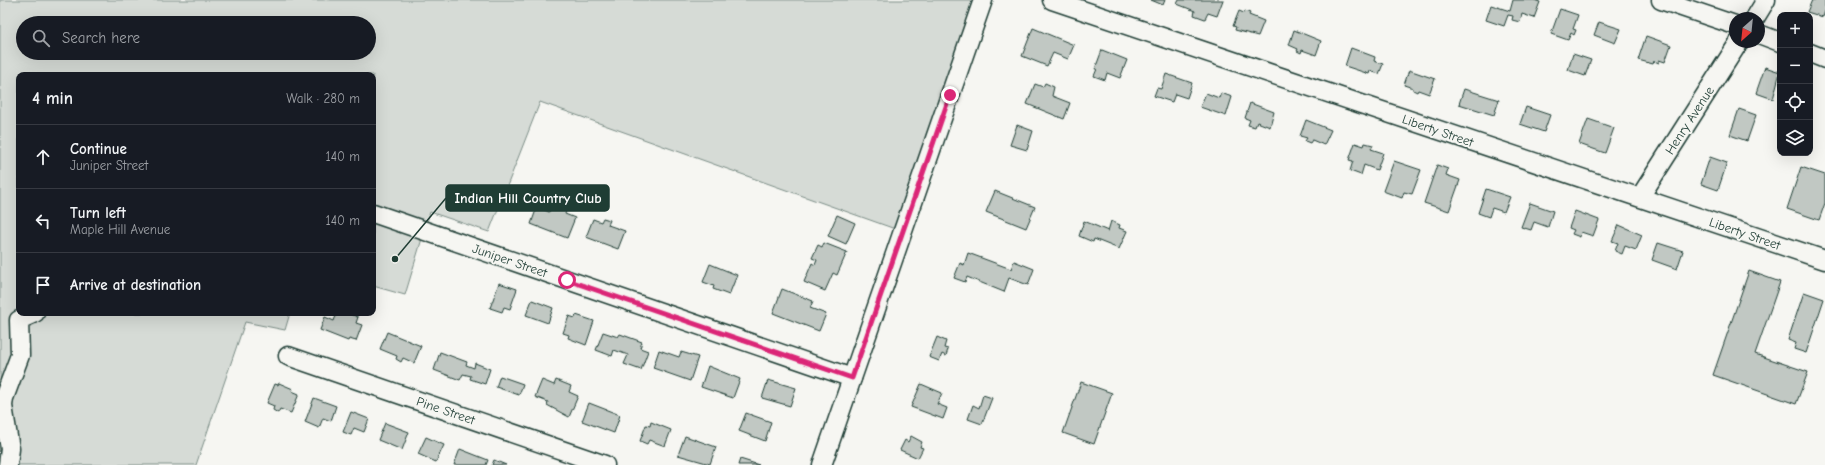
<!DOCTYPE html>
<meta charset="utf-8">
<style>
body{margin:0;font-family:"Comic Neue",sans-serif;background:#242831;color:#f1f3f6}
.controls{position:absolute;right:12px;top:12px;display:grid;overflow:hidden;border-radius:8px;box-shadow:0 4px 16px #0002}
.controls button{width:36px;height:36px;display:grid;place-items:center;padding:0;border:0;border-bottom:1px solid #363941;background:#171b24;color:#f1f3f6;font:20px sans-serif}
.compass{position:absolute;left:1729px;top:12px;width:36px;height:36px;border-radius:50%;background:#171b24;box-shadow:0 4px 16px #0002;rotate:207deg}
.stop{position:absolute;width:12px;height:12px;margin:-9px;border:3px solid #db2777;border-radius:50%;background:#fff}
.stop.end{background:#db2777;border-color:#fff;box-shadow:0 1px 4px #0008}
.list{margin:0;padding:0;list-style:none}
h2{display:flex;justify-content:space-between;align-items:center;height:52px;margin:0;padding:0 16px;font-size:17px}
h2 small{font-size:13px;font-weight:400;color:#9ea1a6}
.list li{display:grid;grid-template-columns:26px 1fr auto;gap:12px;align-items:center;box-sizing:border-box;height:64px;padding:0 16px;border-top:1px solid #363941}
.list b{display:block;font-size:15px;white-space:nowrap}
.list p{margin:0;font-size:13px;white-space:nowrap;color:#9ea1a6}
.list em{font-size:13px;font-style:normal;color:#9ea1a6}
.icon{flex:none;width:22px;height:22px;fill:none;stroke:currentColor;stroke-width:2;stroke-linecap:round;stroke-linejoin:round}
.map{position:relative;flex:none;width:1825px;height:465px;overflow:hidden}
.search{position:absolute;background:#171b24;box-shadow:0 4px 16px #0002;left:16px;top:16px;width:360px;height:44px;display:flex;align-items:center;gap:10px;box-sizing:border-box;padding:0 14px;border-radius:22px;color:#9ea1a6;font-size:15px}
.panel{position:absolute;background:#171b24;box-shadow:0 4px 16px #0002;left:16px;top:72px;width:360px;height:244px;border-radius:8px}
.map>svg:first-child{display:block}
</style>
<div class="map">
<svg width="1825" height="465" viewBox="0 0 1825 465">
<rect width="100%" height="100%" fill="#f6f6f2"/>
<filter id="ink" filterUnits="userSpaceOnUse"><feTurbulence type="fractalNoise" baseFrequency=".025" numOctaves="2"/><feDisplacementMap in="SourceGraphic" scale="8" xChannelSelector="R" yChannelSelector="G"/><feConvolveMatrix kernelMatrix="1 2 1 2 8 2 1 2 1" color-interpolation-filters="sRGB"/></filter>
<g filter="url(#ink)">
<!-- grass -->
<path fill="#d6dbd6" stroke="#7a8c85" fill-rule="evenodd" d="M0 0H982L898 230 540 102 489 232 430 212 405 295 373 286V75H19V313H290L285 330 245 322 196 465H0ZM23 23H369V53H23Z"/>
<!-- building -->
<g fill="#c1c8c3" stroke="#1f3d34">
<path d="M1151 0H1165L1163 5Z"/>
<path d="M1179 0H1223L1217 16 1208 13 1205 19 1194 15 1195 11 1177 4Z"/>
<path d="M1513 0H1534L1540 2 1534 18 1522 14 1520 22 1512 20 1513 16 1508 15 1504 26 1486 20 1491 5 1510 11Z"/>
<path d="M1812 0H1825V11L1823 17 1807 12Z"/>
<path d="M1560 9 1578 15 1573 29 1576 30 1574 35 1571 33 1568 40 1551 34Z"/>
<path d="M1239 11 1244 13 1245 11 1250 13 1249 15 1264 21 1258 36 1235 30 1236 27 1233 26Z"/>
<path d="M1599 22 1621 29 1615 43 1594 35Z"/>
<path d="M1033 28 1074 45 1068 59 1053 53 1047 66 1022 56Z"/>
<path d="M1294 30 1321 41 1316 55 1302 50 1301 53 1297 51 1298 49 1289 45Z"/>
<path d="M1646 36 1671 45 1665 62 1659 60V63L1654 61 1653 64 1638 60Z"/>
<path d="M1351 48 1375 57 1374 61 1383 64 1379 74 1370 71 1369 74 1345 66Z"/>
<path d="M1102 50 1127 60 1120 78 1107 73 1105 80 1094 76 1097 69H1095Z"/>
<path d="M1573 54 1591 60 1585 76 1568 70Z"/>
<path d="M1765 67 1780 72 1773 99 1756 93Z"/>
<path d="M1409 70 1435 79 1429 94 1418 90 1417 92 1413 90V88L1404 85Z"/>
<path d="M1166 74 1192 83 1187 98 1175 94 1172 102 1154 96 1157 88 1161 89Z"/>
<path d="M1045 83 1054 87 1052 96 1070 103 1064 119 1027 104 1035 84 1043 87Z"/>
<path d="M1464 89 1499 100 1494 115 1459 104Z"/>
<path d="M1206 93 1219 98 1221 93 1232 97 1226 116 1200 107Z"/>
<path d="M1250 103 1274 112 1270 127 1257 122 1255 127 1248 125 1250 120 1245 118Z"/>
<path d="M1526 107 1550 115 1544 132 1520 124Z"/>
<path d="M1739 109 1756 115 1747 141 1730 135Z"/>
<path d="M1588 119 1614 128 1605 153 1579 144Z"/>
<path d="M1306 120 1331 130 1324 145 1312 140 1310 143 1305 141 1307 138 1300 136Z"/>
<path d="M1017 125 1033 131 1027 150 1010 145Z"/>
<path d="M1355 143 1364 146 1365 143 1373 145 1371 149 1383 153 1377 170 1364 165 1361 175 1350 171 1353 161 1349 160Z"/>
<path d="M1710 157 1727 163 1718 190 1701 184Z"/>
<path d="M1394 161 1421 170 1412 194 1404 192 1402 198 1383 191Z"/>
<path d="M1437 165 1448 169 1446 175 1460 180 1449 211 1424 203Z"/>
<path d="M1801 167 1825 175V203L1819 220 1787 209Z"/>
<path d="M1486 189 1510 197 1504 212 1492 208 1489 217 1478 213Z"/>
<path d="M995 191 1035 207 1026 228 986 212Z"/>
<path d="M1530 203 1553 211 1548 227 1534 222 1531 230 1521 227Z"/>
<path d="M552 205 566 211 565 214 575 218 567 238 531 224 537 207 549 212Z"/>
<path d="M1575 211 1599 220 1593 236 1581 232 1580 237 1572 234 1574 230 1569 228Z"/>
<path d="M837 215 855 223 846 244 828 236Z"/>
<path d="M603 218 610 220 608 225 625 231 618 249 586 237 593 219 601 222Z"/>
<path d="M1084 221 1108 231 1111 221 1120 225 1119 228 1127 231 1119 249 1094 239 1093 242 1079 236Z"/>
<path d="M1619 225 1642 235 1636 250 1625 246 1622 254 1615 251 1618 243 1612 241Z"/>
<path d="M824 243 847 252 837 275 833 273 825 291 804 282 812 263 815 265 817 260 812 258 818 245 822 247Z"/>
<path d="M1658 243 1683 251 1677 269 1652 260Z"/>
<path d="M968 253 1011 269 1014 261 1034 269 1028 285 1009 278 1004 292 967 277 965 282 954 278 960 263 964 265Z"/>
<path d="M710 264 737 275 729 295 713 289 714 286 703 282Z"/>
<path d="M1749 271 1780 282 1755 354 1808 372 1796 404 1713 375Z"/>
<path d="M499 283 517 289 510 309 504 307 502 312 490 308Z"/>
<path d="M782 289 813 301 810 308 826 314 819 331 773 313Z"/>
<path d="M1804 292 1824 299 1806 353 1794 349 1796 343 1788 340Z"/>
<path d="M532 300 553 308 548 323 526 315Z"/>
<path d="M337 313H346L358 317 356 323 362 325 356 341 349 339 348 341 320 330 325 317 334 321Z"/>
<path d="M576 315 594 321 586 345 568 338 569 335 563 333 569 316 575 318Z"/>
<path d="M387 332 421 346 414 363 403 358 401 362 396 359 397 356 380 349Z"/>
<path d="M603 332 618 337 620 334 642 342 640 348 648 351 641 370 624 364 628 355 614 350 612 356 596 350Z"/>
<path d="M937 337 946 341 944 348 948 349 946 356 942 354 939 361 929 357Z"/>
<path d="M659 350 679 357 681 352 698 357 690 381 653 368Z"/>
<path d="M440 352 467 362 466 365 474 368 475 363 490 369 485 384 470 379 471 376 463 374 460 380 434 370Z"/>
<path d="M708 366 740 379 733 398 701 387Z"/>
<path d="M500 376 523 384 519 395 496 387Z"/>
<path d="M542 380 554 385 556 380 571 386 569 392 578 396 569 417 547 405 548 402 535 397Z"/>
<path d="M768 380 796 388 790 406 762 398Z"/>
<path d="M1081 382 1112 393 1094 444 1063 433Z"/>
<path d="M279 383 293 389 292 391 299 394 291 413 280 409 278 413 273 410 274 406 267 403 275 384 278 385Z"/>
<path d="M921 384 942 393 937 404 947 408 943 419 911 407Z"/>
<path d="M983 395 992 398 982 424 968 419 973 405 979 408Z"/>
<path d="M314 398 336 406 331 421 323 418 319 428 305 422Z"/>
<path d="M589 403 620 415 614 433 582 421Z"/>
<path d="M351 412 369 419 364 432 354 428 351 435 343 432Z"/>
<path d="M746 413 771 422 765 441 739 431Z"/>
<path d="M651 422 671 430 665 446 649 440 647 444 640 441 646 425 650 426Z"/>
<path d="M385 423 409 432 402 450 378 440Z"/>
<path d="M685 436 716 447 710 464 678 455Z"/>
<path d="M911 436 922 442 920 447 923 448 918 458 900 450 905 440 908 442Z"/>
<path d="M426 437 444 445 436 462 418 454Z"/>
<path d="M460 449 488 460 486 465H454Z"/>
<path d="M740 459 759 465H738Z"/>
<path d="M494 460 506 465H492Z"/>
</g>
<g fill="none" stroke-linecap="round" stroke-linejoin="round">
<defs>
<g id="minor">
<path d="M1052 0 1825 260"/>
<path d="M1661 0 1735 25"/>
<path d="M1755 18 1766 0"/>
<path d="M1759 34 1780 42"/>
<path d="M1810 53 1825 59"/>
<path d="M1640 197 1739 42"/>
<path d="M373 213 852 378"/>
<path d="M288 356 605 465"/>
<path d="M8 465 10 449 3 406 4 398 20 355 19 320 35 313"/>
<path d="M822 465 983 0"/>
</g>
</defs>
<!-- minor casing -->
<use href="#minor" stroke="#1f3d34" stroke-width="21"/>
<!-- minor -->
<use href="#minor" stroke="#f6f6f2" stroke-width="18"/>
</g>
</g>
<g fill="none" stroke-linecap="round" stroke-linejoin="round" filter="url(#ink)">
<!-- route -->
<path stroke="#db2777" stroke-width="5" d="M567 280 852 378 950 95"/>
</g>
<g text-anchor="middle" stroke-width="4" stroke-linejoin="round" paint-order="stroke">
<!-- street labels -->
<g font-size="13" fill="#1f3d34" stroke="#f6f6f2">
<text transform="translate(1689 120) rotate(-57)" y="5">Henry Avenue</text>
<text transform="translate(1438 130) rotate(19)" y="5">Liberty Street</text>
<text transform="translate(1745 233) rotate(19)" y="5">Liberty Street</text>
<text transform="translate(510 260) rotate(19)" y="5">Juniper Street</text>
<text transform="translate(446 410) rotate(19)" y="5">Pine Street</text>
</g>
</g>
<!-- callouts -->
<path fill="none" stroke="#1f3d34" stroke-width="1.5" d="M395 259L446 198"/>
<circle fill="#1f3d34" stroke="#f6f6f2" stroke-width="1.5" cx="395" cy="259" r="4"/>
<rect fill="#1f3d34" stroke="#1f3d34" stroke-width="1.5" x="446" y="185" width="163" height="26" rx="4"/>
<g font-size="14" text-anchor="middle" font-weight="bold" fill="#fff">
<text x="528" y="203">Indian Hill Country Club</text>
</g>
</svg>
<div class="controls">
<button>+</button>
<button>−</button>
<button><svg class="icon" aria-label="locate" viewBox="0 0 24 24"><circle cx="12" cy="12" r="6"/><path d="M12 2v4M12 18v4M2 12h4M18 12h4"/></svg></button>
<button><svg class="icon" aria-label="layers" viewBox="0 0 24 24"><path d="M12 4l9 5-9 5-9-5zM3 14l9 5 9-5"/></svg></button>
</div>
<svg class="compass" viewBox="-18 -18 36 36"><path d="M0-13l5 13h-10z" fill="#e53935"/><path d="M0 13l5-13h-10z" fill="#9ea1a6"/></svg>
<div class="stop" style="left:567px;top:280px"></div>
<div class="stop end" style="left:950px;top:95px"></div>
<div class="search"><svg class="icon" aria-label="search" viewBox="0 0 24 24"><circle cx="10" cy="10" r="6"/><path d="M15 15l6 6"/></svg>Search here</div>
<section class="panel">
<h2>4 min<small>Walk · 280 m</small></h2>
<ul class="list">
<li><svg class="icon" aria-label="ahead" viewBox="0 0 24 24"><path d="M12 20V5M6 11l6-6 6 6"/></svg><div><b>Continue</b><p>Juniper Street</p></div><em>140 m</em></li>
<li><svg class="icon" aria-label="left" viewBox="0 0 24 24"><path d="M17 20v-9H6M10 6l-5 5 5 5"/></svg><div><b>Turn left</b><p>Maple Hill Avenue</p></div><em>140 m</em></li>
<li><svg class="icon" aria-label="arrive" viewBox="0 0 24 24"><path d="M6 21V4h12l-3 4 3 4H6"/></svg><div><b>Arrive at destination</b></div></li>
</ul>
</section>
</div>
